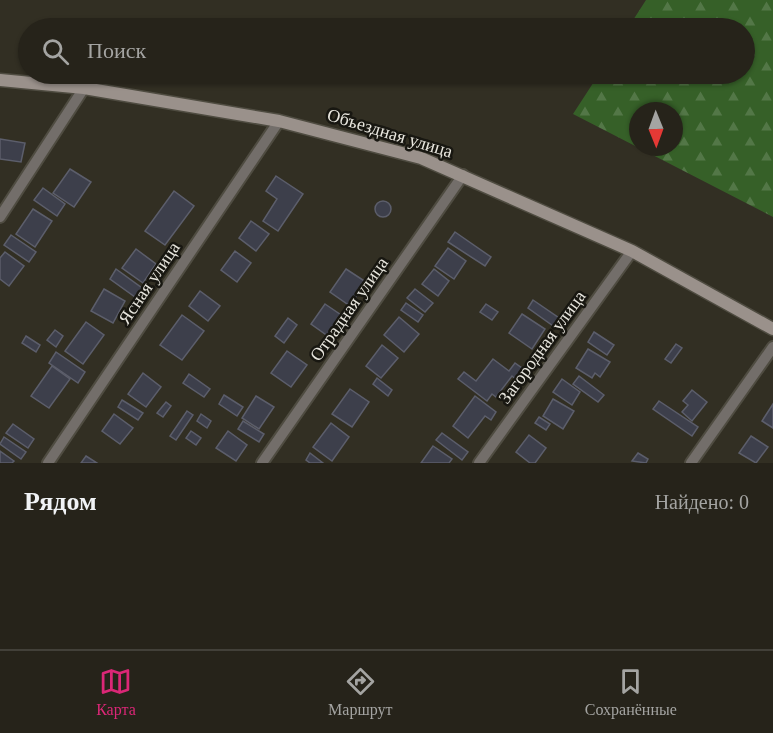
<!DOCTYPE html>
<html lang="ru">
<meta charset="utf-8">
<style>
body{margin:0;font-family:Georgia,serif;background:#322f27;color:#f1f3f6}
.compass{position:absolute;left:629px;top:102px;width:54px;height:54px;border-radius:50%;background:#26231a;box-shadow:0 2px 4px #0004;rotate:179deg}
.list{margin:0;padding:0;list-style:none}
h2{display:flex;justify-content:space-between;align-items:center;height:78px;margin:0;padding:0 24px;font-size:26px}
h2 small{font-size:20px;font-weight:400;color:#a4a4a2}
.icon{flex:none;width:33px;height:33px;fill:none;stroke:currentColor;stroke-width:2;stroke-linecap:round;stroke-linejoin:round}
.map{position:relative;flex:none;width:773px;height:463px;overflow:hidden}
.search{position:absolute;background:#26231a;box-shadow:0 2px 4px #0004;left:18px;right:18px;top:18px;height:66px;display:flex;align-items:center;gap:15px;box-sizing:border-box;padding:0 21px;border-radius:33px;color:#a4a4a2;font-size:22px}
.sheet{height:186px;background:#26231a}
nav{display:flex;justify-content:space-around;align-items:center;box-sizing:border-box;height:84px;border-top:2px solid #424039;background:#26231a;font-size:16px;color:#a4a4a2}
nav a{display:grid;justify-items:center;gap:3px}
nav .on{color:#db2777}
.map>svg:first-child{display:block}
</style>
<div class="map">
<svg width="773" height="463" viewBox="0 0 773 463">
<defs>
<pattern id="forest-firs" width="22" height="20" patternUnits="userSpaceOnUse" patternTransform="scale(1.5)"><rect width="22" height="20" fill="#366028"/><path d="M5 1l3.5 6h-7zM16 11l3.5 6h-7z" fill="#537747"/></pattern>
</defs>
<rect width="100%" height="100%" fill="#322f23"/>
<!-- forest -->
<path fill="url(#forest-firs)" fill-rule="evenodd" d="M646 0H773V217L573 114 599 74H744V28H628ZM638 111H674V147H638Z"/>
<!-- building -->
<g fill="#3d3f4b" stroke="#5c5e6b" stroke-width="1.5">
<path d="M0 139 25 143 21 162 0 159Z"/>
<path d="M70 169 91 182 74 207 53 193Z"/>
<path d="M276 176 303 194 278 231 263 221 277 199 266 191Z"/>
<path d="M43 188 65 204 57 216 34 200Z"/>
<path d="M174 191 194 206 165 245 145 231Z"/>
<circle cx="383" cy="209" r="8"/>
<path d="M33 209 52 221 35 247 16 234Z"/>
<path d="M251 221 269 234 256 251 239 238Z"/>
<path d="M455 232 491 257 485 266 448 242Z"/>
<path d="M11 235 36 252 29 262 4 245Z"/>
<path d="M448 248 466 261 454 279 435 266Z"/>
<path d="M136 249 156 264 143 283 122 268Z"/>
<path d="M235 251 251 263 237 282 221 270Z"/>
<path d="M5 252 24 266 9 286 0 279V258Z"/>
<path d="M116 269 142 288 135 297 110 279Z"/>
<path d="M346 269 366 282 350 306 330 292Z"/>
<path d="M434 269 449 281 438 296 422 284Z"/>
<path d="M104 289 125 301 113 323 91 311Z"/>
<path d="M415 289 433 303 425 312 407 298Z"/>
<path d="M200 291 220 306 208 321 189 306Z"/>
<path d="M533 300 562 320 556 328 528 308Z"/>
<path d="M406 303 423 315 418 322 401 310Z"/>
<path d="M325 304 347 319 332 339 311 324Z"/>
<path d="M486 304 498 312 492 320 480 312Z"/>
<path d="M522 314 545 329 532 349 509 333Z"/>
<path d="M182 315 204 331 182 360 160 345Z"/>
<path d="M399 317 419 334 404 352 384 335Z"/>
<path d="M288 318 297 325 284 343 275 336Z"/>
<path d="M86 322 104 335 83 364 65 351Z"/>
<path d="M55 330 63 336 56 347 47 340Z"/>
<path d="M594 332 614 345 607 355 588 342Z"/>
<path d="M26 336 40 345 36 352 22 343Z"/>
<path d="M676 344 682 348 671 363 665 359Z"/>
<path d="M382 345 398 358 381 378 366 366Z"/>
<path d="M588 349 610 362 600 377 595 373 592 378 576 368Z"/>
<path d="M287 351 307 365 291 387 271 373Z"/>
<path d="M56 352 85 372 78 383 49 363Z"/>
<path d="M493 359 509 371 515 363 526 371 518 381 512 376 496 397 492 394 487 401 458 379 464 372 476 381Z"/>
<path d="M52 366 70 379 49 408 31 396Z"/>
<path d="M143 373 161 387 146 407 128 394Z"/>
<path d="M189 374 210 389 204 397 183 383Z"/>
<path d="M579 376 604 395 598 402 573 384Z"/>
<path d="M377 378 392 390 388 396 373 384Z"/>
<path d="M562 379 580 392 572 405 553 392Z"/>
<path d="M350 389 369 402 352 427 332 414Z"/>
<path d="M692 390 707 402 692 421 682 412 688 405 683 401Z"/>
<path d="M224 395 243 407 237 416 219 404Z"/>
<path d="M256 396 274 407 259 429 242 418Z"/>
<path d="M475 396 496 412 491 420 485 416 468 438 453 426Z"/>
<path d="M553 399 574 411 563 429 543 416Z"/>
<path d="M122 400 143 413 138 420 118 407Z"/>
<path d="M659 401 698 427 692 436 653 409Z"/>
<path d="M166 402 171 406 163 417 157 413Z"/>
<path d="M773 404V428L762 421Z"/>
<path d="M187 411 193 415 176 440 170 436Z"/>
<path d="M114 414 133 428 120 444 102 431Z"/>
<path d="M201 414 211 421 207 428 197 421Z"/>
<path d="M539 417 550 424 546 430 535 423Z"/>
<path d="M243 421 264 434 259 442 238 429Z"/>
<path d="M331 423 349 437 332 461 313 447Z"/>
<path d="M13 424 34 439 28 448 6 433Z"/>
<path d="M191 431 201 438 196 445 186 438Z"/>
<path d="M228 431 247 445 236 461 216 448Z"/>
<path d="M442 433 468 452 462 460 436 440Z"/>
<path d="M529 435 546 448 535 463H530L516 452Z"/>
<path d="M751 436 768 447 756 463 739 453Z"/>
<path d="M4 437 26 452 21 459 0 444Z"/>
<path d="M433 446 452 459 449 463H421Z"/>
<path d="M0 451 14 461 12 463H0Z"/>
<path d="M310 453 323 463H310L306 460Z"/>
<path d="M638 453 648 459 646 463 632 461Z"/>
<path d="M86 456 97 463H81Z"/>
</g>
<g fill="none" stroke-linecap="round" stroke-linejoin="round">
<defs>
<g id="minor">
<path d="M0 217 84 88"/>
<path d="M48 463 279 121"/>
<path d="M262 463 463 175"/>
<path d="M479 463 632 251"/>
<path d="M691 463 773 347"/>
</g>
<path id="secondary" d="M0 80 84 88 279 121 421 158 632 251 773 329"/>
</defs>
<!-- minor casing -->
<use href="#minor" stroke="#4f4c41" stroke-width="14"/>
<!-- secondary casing -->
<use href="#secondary" stroke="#4f4c41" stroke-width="15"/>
<!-- minor -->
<use href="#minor" stroke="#736e6a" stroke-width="10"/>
<!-- secondary -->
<use href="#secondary" stroke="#9a918b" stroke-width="12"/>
</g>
<g text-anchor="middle" stroke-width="5" stroke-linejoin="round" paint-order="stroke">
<!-- street labels -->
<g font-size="18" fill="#e8e6de" stroke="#181711">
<text transform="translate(390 133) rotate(17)" y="6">Объездная улица</text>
<text transform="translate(149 283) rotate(-56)" y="6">Ясная улица</text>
<text transform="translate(349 309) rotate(-55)" y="6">Отрадная улица</text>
<text transform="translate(542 347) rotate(-54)" y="6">Загородная улица</text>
</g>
</g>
</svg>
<svg class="compass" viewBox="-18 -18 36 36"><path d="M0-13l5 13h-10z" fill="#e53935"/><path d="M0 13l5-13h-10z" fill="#a4a4a2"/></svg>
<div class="search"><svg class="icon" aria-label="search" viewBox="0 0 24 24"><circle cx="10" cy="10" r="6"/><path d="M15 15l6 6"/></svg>Поиск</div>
</div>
<section class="sheet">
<h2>Рядом<small>Найдено: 0</small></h2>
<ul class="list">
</ul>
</section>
<nav>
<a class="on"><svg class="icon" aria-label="map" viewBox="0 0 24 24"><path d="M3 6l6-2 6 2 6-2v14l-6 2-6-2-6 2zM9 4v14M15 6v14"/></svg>Карта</a>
<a><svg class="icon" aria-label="directions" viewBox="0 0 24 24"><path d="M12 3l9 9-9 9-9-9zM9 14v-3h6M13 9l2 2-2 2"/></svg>Маршрут</a>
<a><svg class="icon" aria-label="saved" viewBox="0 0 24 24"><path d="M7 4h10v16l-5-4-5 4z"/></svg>Сохранённые</a>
</nav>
